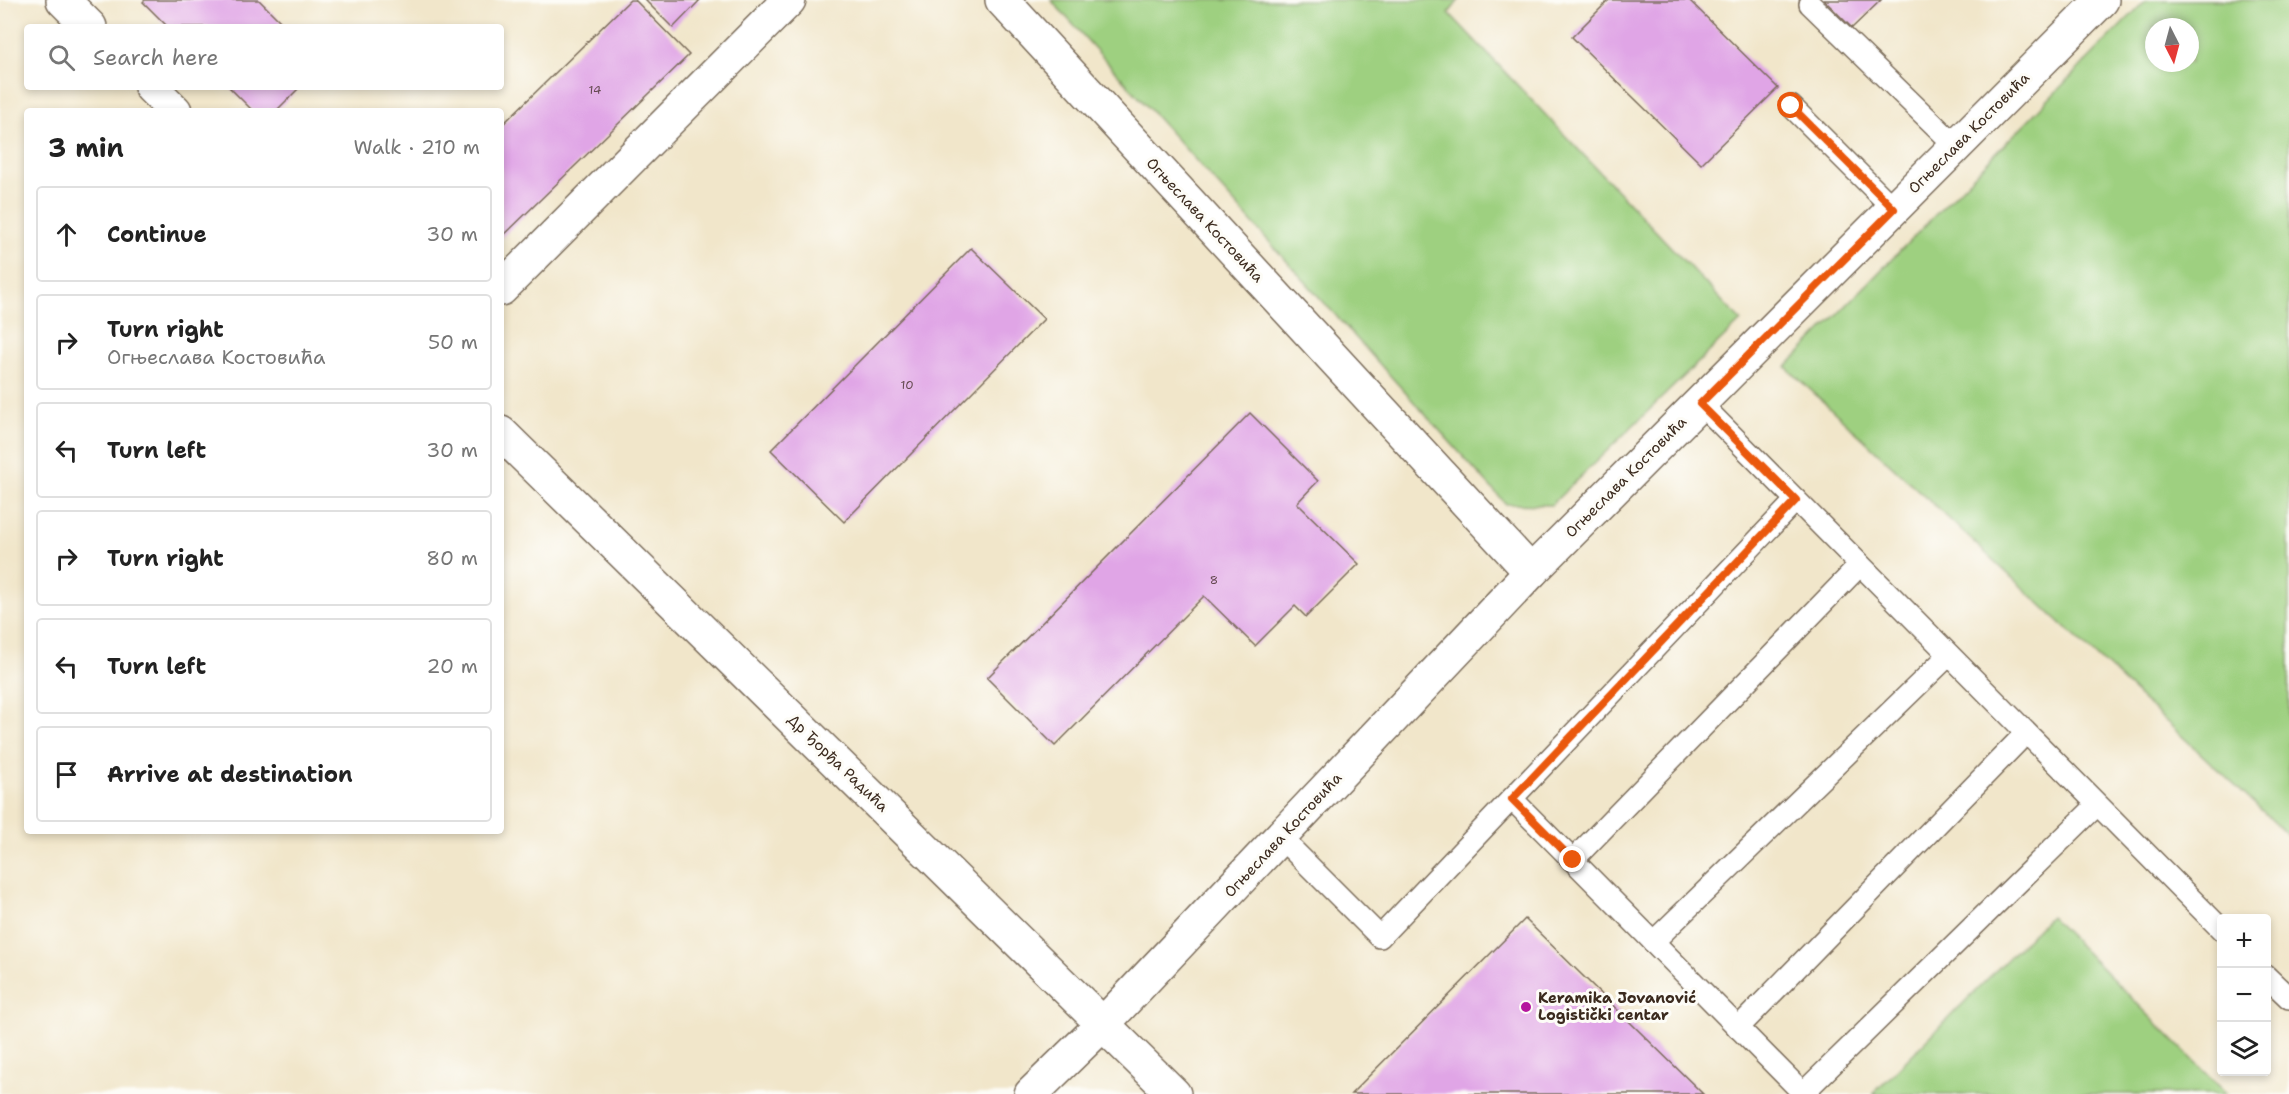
<!DOCTYPE html>
<meta charset="utf-8">
<style>
body{margin:0;font-family:"Shantell Sans",sans-serif;background:#f2f2f2;color:#222}
.controls{position:absolute;right:18px;bottom:18px;display:grid;overflow:hidden;border-radius:6px;box-shadow:0 3px 9px #0003}
.controls button{width:54px;height:54px;display:grid;place-items:center;padding:0;border:0;border-bottom:2px solid #e0e0e0;background:#fff;color:#222;font:30px sans-serif}
.compass{position:absolute;left:2145px;top:18px;width:54px;height:54px;border-radius:50%;background:#fff;box-shadow:0 3px 9px #0003;rotate:174deg}
.stop{position:absolute;width:18px;height:18px;margin:-14px;border:4px solid #ea580c;border-radius:50%;background:#fff}
.stop.end{background:#ea580c;border-color:#fff;box-shadow:0 2px 6px #0008}
.list{margin:0;padding:0;list-style:none}
h2{display:flex;justify-content:space-between;align-items:center;height:78px;margin:0;padding:0 24px;font-size:26px}
h2 small{font-size:20px;font-weight:400;color:#767676}
.list li{display:grid;grid-template-columns:39px 1fr auto;gap:18px;align-items:center;box-sizing:border-box;height:96px;margin:0 12px 12px;padding:0 12px;border:2px solid #e0e0e0;border-radius:6px}
.list b{display:block;font-size:22px;white-space:nowrap}
.list p{margin:0;font-size:20px;white-space:nowrap;color:#767676}
.list em{font-size:20px;font-style:normal;color:#767676}
.icon{flex:none;width:33px;height:33px;fill:none;stroke:currentColor;stroke-width:2;stroke-linecap:round;stroke-linejoin:round}
.map{position:relative;flex:none;width:2289px;height:1094px;overflow:hidden}
.search{position:absolute;background:#fff;box-shadow:0 3px 9px #0003;left:24px;top:24px;width:480px;height:66px;display:flex;align-items:center;gap:15px;box-sizing:border-box;padding:0 21px;border-radius:6px;color:#767676;font-size:22px}
.panel{position:absolute;background:#fff;box-shadow:0 3px 9px #0003;left:24px;top:108px;width:480px;height:726px;border-radius:6px}
.map>svg:first-child{display:block}
</style>
<div class="map">
<svg width="2289" height="1094" viewBox="0 0 2289 1094">
<rect width="100%" height="100%" fill="#fdfcf7"/>
<filter id="ink" filterUnits="userSpaceOnUse"><feTurbulence type="fractalNoise" baseFrequency=".0167" numOctaves="2"/><feDisplacementMap in="SourceGraphic" scale="12" xChannelSelector="R" yChannelSelector="G"/><feConvolveMatrix kernelMatrix="1 2 1 2 8 2 1 2 1" color-interpolation-filters="sRGB"/></filter>
<filter id="wash" filterUnits="userSpaceOnUse"><feTurbulence type="fractalNoise" baseFrequency=".008" numOctaves="4" result="noise"/><feDisplacementMap in="SourceGraphic" scale="24" xChannelSelector="R" yChannelSelector="G"/><feGaussianBlur stdDeviation="1.35" result="paint"/><feColorMatrix in="noise" values="0 0 0 0 0 0 0 0 0 0 0 0 0 0 0 0 0 1.4 0 .05"/><feComposite in="paint" operator="in"/></filter>
<g filter="url(#wash)">
<rect width="100%" height="100%" fill="#f1e6ca"/>
<!-- green -->
<g fill="#9ed080" stroke="#6c7d4f" stroke-width="1.5" fill-rule="evenodd">
<path d="M1051 0H1459L1449 13 1741 321 1551 505 1506 504Z"/>
<path d="M2146 0H2289V836L1786 367ZM2154 27H2190V63H2154Z"/>
<path d="M2050 916 2227 1094H1873Z"/>
</g>
<g id="blocks">
<!-- building -->
<g fill="#e0a5e6">
<path d="M145 0H259L286 27H168L143 2Z"/>
<path d="M630 0H635L689 55 501 238V126Z"/>
<path d="M645 0H700L673 28Z"/>
<path d="M1609 0H1689L1778 88 1701 164 1572 37Z"/>
<path d="M1824 0H1881L1852 28Z"/>
<path d="M229 87H300L276 111H253Z"/>
<path d="M971 248 1044 319 844 522 771 450Z"/>
<path d="M1250 413 1318 481 1297 503 1359 564 1306 617 1295 606 1255 646 1204 596 1055 746 987 678Z"/>
<path d="M1525 919 1703 1094H1351Z"/>
</g>
</g>
</g>
<g filter="url(#ink)">
<use href="#blocks" fill-opacity="0" stroke="#7b6c5a" stroke-width="1.5"/>
<g fill="none" stroke-linecap="round" stroke-linejoin="round">
<defs>
<g id="lane">
<path d="M1810 4 1956 146"/>
<path d="M1791 106 1894 209"/>
<path d="M1700 403 2222 930"/>
<path d="M1512 799 1803 1093 2097 805"/>
<path d="M1280 837 1380 937 1796 500"/>
<path d="M1573 860 1860 565"/>
<path d="M1653 942 1949 655"/>
<path d="M2266 976 2289 998"/>
<path d="M1738 1028 2026 733"/>
</g>
<g id="street">
<path d="M63 0 90 27"/>
<path d="M1002 0 1531 572"/>
<path d="M151 87 175 111"/>
<path d="M501 289 789 0"/>
<path d="M501 433 1174 1094"/>
<path d="M1031 1094 1104 1023 1531 572 2102 0"/>
</g>
</defs>
<!-- lane casing -->
<use href="#lane" stroke="#7b6c5a" stroke-width="24"/>
<!-- street casing -->
<use href="#street" stroke="#7b6c5a" stroke-width="36"/>
<!-- lane -->
<use href="#lane" stroke="#fff" stroke-width="21"/>
<!-- street -->
<use href="#street" stroke="#fff" stroke-width="33"/>
</g>
</g>
<g fill="none" stroke-linecap="round" stroke-linejoin="round" filter="url(#ink)">
<!-- route -->
<path stroke="#ea580c" stroke-width="8" d="M1573 860 1512 799 1796 500 1700 404 1894 209 1791 106"/>
</g>
<!-- markers -->
<circle fill="#b5179e" stroke="#fdfcf7" stroke-width="2" cx="1526" cy="1007" r="6"/>
<g text-anchor="middle" stroke-width="6" stroke-linejoin="round" paint-order="stroke">
<!-- number labels -->
<g font-size="12" fill="#644950">
<text x="595" y="94">14</text>
<text x="907" y="389">10</text>
<text x="1214" y="584">8</text>
</g>
<!-- street labels -->
<g font-size="15" fill="#3b2a1e" stroke="#fdfcf7">
<text transform="translate(1969 133) rotate(-45)" y="5">Огњеслава Костовића</text>
<text transform="translate(1205 220) rotate(47)" y="5">Огњеслава Костовића</text>
<text transform="translate(1626 477) rotate(-45)" y="5">Огњеслава Костовића</text>
<text transform="translate(838 763) rotate(44)" y="5">Др Ђорђа Радића</text>
<text transform="translate(1283 835) rotate(-47)" y="5">Огњеслава Костовића</text>
</g>
<!-- poi labels -->
<g font-size="15" font-weight="bold" fill="#3b2a1e" stroke="#fdfcf7" text-anchor="start">
<text x="1538" y="1003">Keramika Jovanović<tspan x="1538" dy="17">Logistički centar</tspan></text>
</g>
</g>
</svg>
<div class="controls">
<button>+</button>
<button>−</button>
<button><svg class="icon" aria-label="layers" viewBox="0 0 24 24"><path d="M12 4l9 5-9 5-9-5zM3 14l9 5 9-5"/></svg></button>
</div>
<svg class="compass" viewBox="-18 -18 36 36"><path d="M0-13l5 13h-10z" fill="#e53935"/><path d="M0 13l5-13h-10z" fill="#767676"/></svg>
<div class="stop" style="left:1791px;top:106px"></div>
<div class="stop end" style="left:1573px;top:860px"></div>
<div class="search"><svg class="icon" aria-label="search" viewBox="0 0 24 24"><circle cx="10" cy="10" r="6"/><path d="M15 15l6 6"/></svg>Search here</div>
<section class="panel">
<h2>3 min<small>Walk · 210 m</small></h2>
<ul class="list">
<li><svg class="icon" aria-label="ahead" viewBox="0 0 24 24"><path d="M12 20V5M6 11l6-6 6 6"/></svg><div><b>Continue</b></div><em>30 m</em></li>
<li><svg class="icon" aria-label="right" viewBox="0 0 24 24"><path d="M7 20v-9h11M14 6l5 5-5 5"/></svg><div><b>Turn right</b><p>Огњеслава Костовића</p></div><em>50 m</em></li>
<li><svg class="icon" aria-label="left" viewBox="0 0 24 24"><path d="M17 20v-9H6M10 6l-5 5 5 5"/></svg><div><b>Turn left</b></div><em>30 m</em></li>
<li><svg class="icon" aria-label="right" viewBox="0 0 24 24"><path d="M7 20v-9h11M14 6l5 5-5 5"/></svg><div><b>Turn right</b></div><em>80 m</em></li>
<li><svg class="icon" aria-label="left" viewBox="0 0 24 24"><path d="M17 20v-9H6M10 6l-5 5 5 5"/></svg><div><b>Turn left</b></div><em>20 m</em></li>
<li><svg class="icon" aria-label="arrive" viewBox="0 0 24 24"><path d="M6 21V4h12l-3 4 3 4H6"/></svg><div><b>Arrive at destination</b></div></li>
</ul>
</section>
</div>
